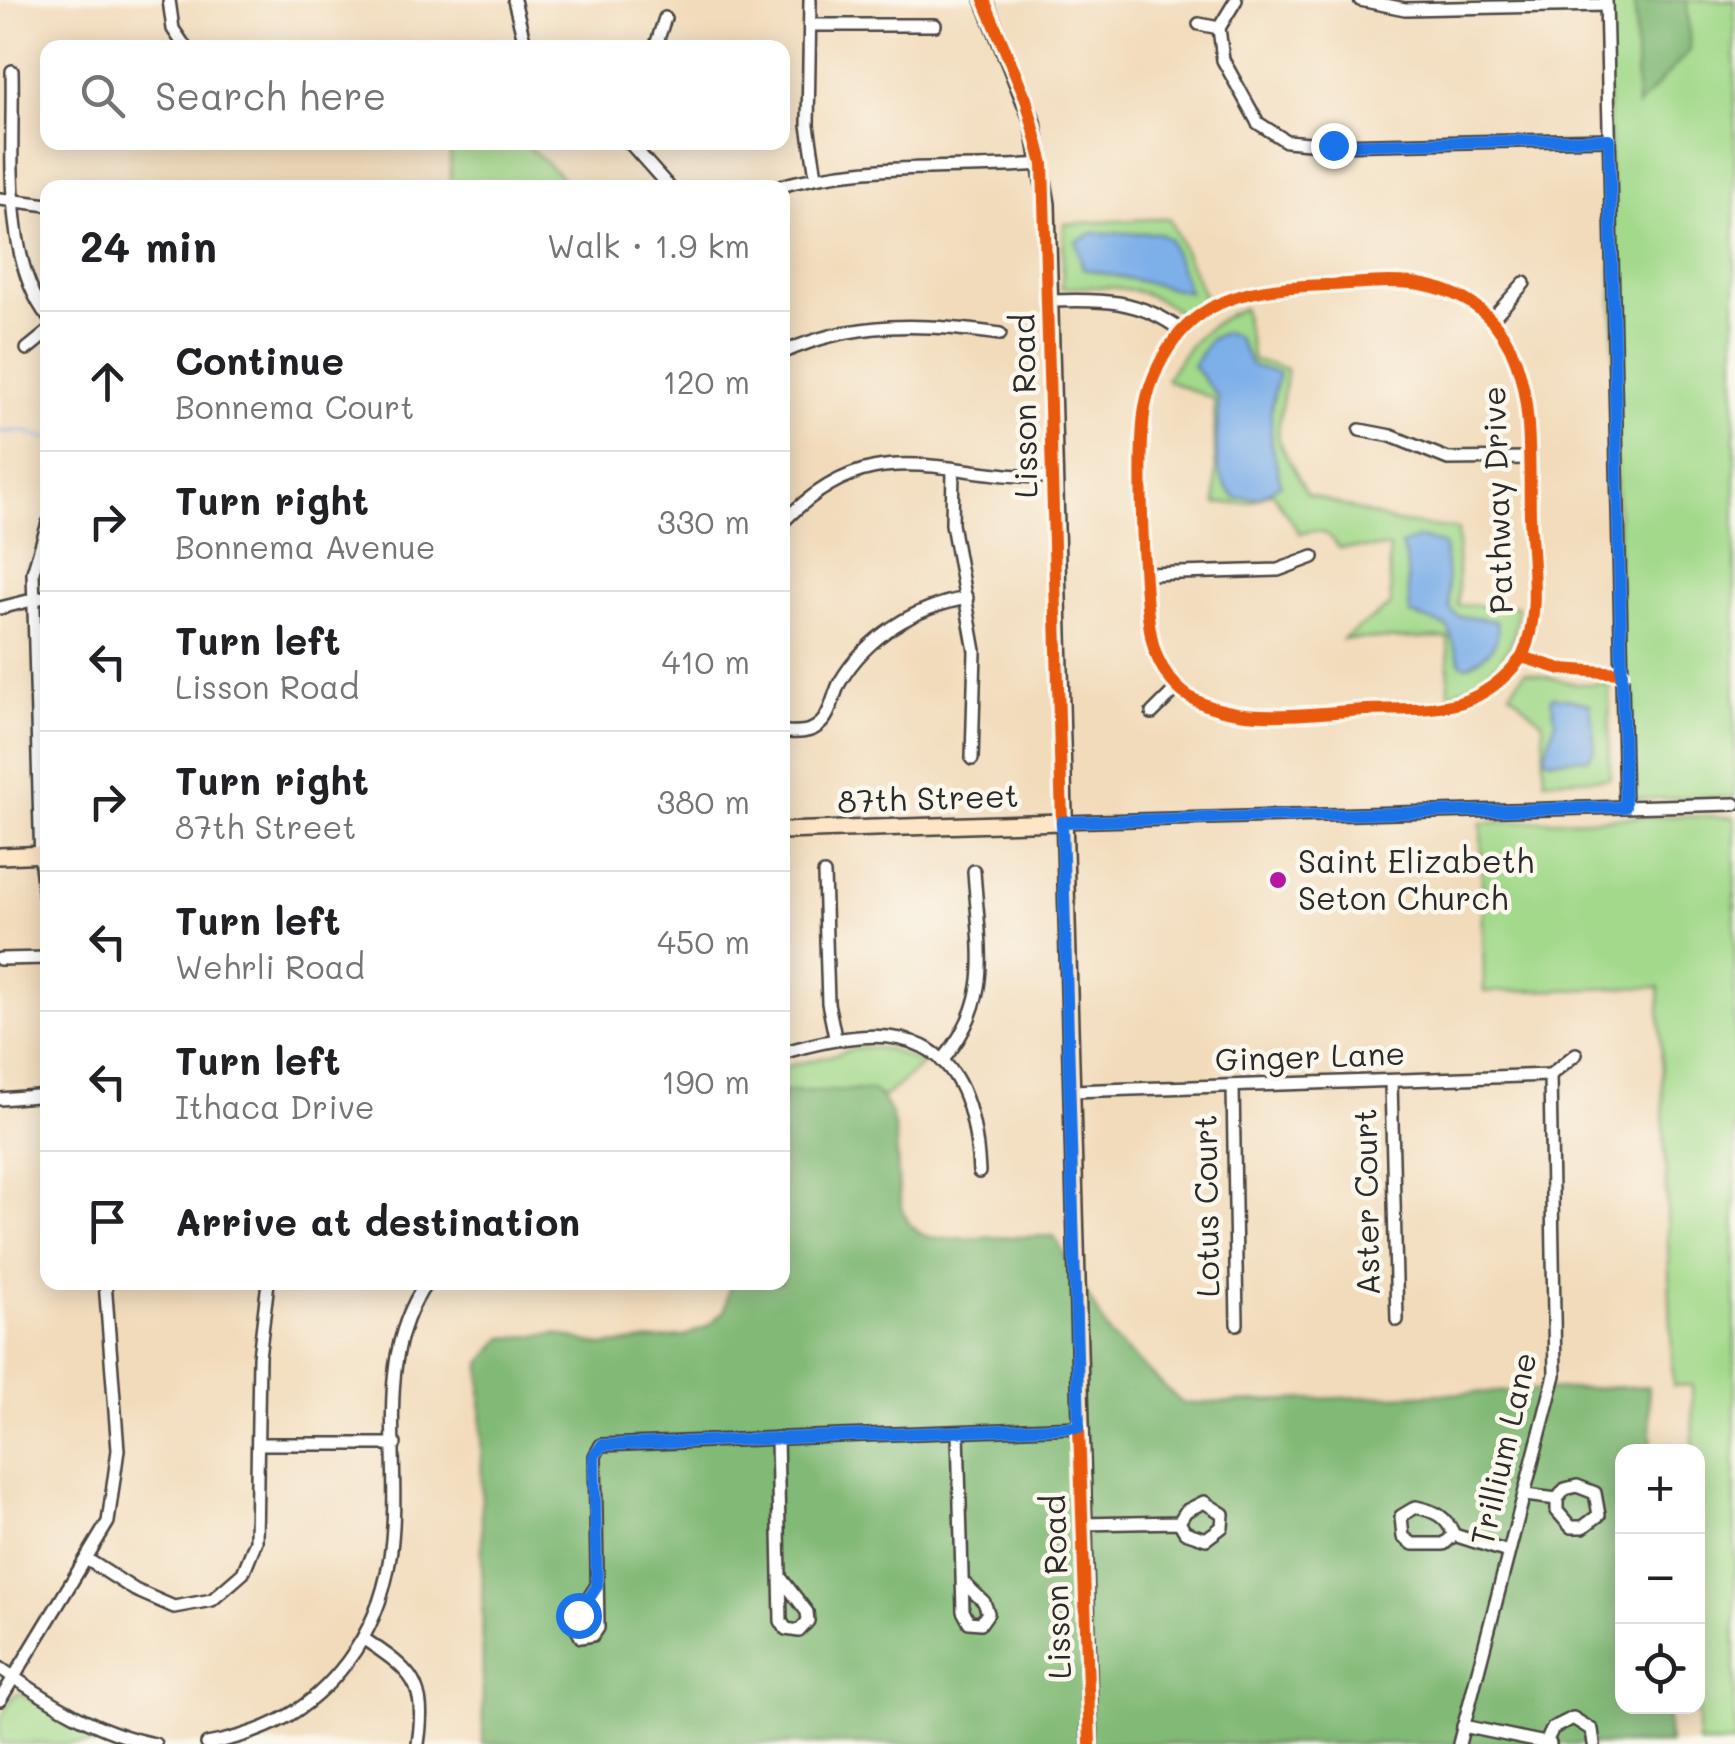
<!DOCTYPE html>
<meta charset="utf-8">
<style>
body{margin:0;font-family:Mali,sans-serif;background:#f6f6f6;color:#202124}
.controls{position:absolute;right:30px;bottom:30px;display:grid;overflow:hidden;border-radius:20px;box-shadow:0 5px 25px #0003}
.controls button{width:90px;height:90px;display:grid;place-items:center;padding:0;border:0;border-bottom:2px solid #e0e0e0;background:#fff;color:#202124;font:50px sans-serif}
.stop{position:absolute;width:30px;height:30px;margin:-22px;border:8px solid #1a73e8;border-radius:50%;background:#fff}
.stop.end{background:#1a73e8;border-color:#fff;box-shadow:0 2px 10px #0008}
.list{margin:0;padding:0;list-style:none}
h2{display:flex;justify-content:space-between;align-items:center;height:130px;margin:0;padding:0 40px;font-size:42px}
h2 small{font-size:32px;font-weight:400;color:#757577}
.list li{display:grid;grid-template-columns:65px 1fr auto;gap:30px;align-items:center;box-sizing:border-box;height:140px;padding:0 40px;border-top:2px solid #e0e0e0}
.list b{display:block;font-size:38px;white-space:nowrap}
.list p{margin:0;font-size:32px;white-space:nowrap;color:#757577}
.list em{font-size:32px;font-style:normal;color:#757577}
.icon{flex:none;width:55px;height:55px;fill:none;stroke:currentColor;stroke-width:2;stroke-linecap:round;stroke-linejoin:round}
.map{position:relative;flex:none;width:1735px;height:1744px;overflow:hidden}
.search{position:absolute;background:#fff;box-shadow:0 5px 25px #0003;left:40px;top:40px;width:750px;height:110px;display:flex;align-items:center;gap:25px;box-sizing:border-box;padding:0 35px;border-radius:20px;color:#757577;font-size:38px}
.panel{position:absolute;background:#fff;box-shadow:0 5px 25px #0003;left:40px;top:180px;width:750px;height:1110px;border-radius:20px}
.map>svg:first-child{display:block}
</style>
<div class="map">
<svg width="1735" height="1744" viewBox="0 0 1735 1744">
<rect width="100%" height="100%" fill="#fbf7ec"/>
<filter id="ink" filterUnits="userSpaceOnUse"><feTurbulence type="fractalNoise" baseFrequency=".01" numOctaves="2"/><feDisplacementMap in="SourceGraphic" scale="20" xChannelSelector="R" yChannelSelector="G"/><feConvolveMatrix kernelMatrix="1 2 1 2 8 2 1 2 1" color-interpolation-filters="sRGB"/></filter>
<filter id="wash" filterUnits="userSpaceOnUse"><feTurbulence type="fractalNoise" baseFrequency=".0048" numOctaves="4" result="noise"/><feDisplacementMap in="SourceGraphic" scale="40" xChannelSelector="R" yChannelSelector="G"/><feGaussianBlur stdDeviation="2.25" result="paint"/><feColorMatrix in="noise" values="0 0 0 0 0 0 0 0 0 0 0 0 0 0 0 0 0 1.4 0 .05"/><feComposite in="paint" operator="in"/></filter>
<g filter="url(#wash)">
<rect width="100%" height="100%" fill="#f2dbbb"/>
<!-- green -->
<g fill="#a2d98a" stroke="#66825a" stroke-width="2.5">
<path d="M1606 0H1735V797L1631 799 1632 743 1621 673Z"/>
<path d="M450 143H525L572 187H451Z"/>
<path d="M1169 218 1205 297 1182 315C1146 284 1107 286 1062 288L1064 224Z"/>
<path d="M1243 308 1253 360 1287 369 1277 438 1307 494 1394 522 1458 529V605L1517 606C1519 653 1490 679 1449 694L1448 638 1343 639 1391 605 1389 548H1339C1329 532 1318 527 1300 534L1272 492 1248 503 1216 504 1214 399 1166 380C1185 347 1207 323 1243 308Z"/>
<path d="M1525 672 1577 684H1609L1610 778 1544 780 1543 723 1510 692Z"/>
<path d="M1669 816 1735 817V1744H1698V1452L1693 1451 1692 1385 1673 1386 1659 987 1484 992 1481 823Z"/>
<path d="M863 1047 888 1049 923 1064 884 1097 870 1090 783 1092 782 1068Z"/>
<path d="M21 1693 93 1733 125 1744H0V1720L14 1695Z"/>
</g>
<!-- forest -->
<g fill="#81b976" stroke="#567250" stroke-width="2.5">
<path d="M1635 0H1687L1690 50 1637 107Z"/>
<path d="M870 1090C924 1117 867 1232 939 1239L1054 1236 1111 1337 1183 1404 1648 1386 1652 1451 1622 1452V1706L1667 1707 1669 1744H483L481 1363 503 1338 557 1334 603 1346 685 1336 708 1326 725 1310 730 1283 782 1282 783 1092Z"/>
</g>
<!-- water -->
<g fill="#7dafe9" stroke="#546d8a" stroke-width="2.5">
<path d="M1093 233H1158L1169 239 1189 292 1083 269 1076 241Z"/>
<path d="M1225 332 1237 337 1252 366 1279 373 1271 408V441L1281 484 1260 497 1236 498C1206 473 1220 430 1218 397L1193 366 1210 339Z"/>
<path d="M1420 538 1444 545 1450 610 1458 616 1496 621C1504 642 1485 658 1467 666L1461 664 1448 627 1410 614 1406 558 1401 545Z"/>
<path d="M1554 696 1590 704 1595 750 1589 758 1550 760 1544 756 1556 721 1551 699Z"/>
</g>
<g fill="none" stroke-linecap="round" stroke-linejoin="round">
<!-- stream -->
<path stroke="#7dafe9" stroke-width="2.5" d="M0 432 23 431 48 439"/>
</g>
</g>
<g filter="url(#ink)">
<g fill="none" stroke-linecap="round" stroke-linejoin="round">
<defs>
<g id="street">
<path d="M169 0 173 29 186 48"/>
<path d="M514 0 526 48"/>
<path d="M810 0 808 125 816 176"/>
<path d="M1236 0 1219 28 1223 60 1258 123 1286 141 1333 145 1609 139"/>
<path d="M1360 0 1405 9 1606 5"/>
<path d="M1606 0 1625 807"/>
<path d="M1199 24 1219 28"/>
<path d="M810 25H935"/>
<path d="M655 48 665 18"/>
<path d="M12 71C14 144 1 257 48 317"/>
<path d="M629 142 670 188"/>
<path d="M774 188C862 161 953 171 1043 164"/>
<path d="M0 199 48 205"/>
<path d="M1050 301C1101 299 1140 299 1182 331"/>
<path d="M1491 320 1524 283"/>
<path d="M27 349 48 332"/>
<path d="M782 353C854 320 924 323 1000 334"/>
<path d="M1360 430 1391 436 1448 459 1529 458"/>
<path d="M953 469 952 524 975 651 972 759"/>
<path d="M48 523 33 572 41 865 48 925"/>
<path d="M782 523C874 427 941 479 1054 477"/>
<path d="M1147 574 1278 570 1313 557"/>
<path d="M0 608 48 596"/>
<path d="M1522 657C1542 615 1531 559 1530 515 1528 424 1541 310 1425 285 1394 279 1359 284 1327 285 1275 287 1218 290 1181 332 1163 352 1150 380 1145 407 1138 449 1142 608 1154 648 1159 666 1173 686 1188 696 1237 727 1312 712 1367 710 1434 708 1477 715 1522 657L1561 669 1621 673"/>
<path d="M1152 713 1177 688"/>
<path d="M782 732C795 732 810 734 820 724 831 715 833 695 840 682 867 636 915 607 967 598"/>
<path d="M1062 822 1735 804"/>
<path d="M824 874 828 1003 835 1037"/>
<path d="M0 959 48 958"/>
<path d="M782 1053C902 1017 972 1032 979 1172"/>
<path d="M942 1061C995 998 979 949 974 871"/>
<path d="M1550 1075 1576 1054"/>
<path d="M1391 1082 1397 1320"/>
<path d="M1233 1087 1237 1324"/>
<path d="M1072 1091 1550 1075"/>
<path d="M0 1099 48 1095"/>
<path d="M958 1433 963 1611 969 1622 981 1623 988 1613 984 1602 962 1581"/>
<path d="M777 1438 781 1621 786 1629 799 1631 808 1621 807 1612 781 1578"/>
<path d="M259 1444H395"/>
<path d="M1525 1495 1557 1499 1565 1489 1577 1486 1595 1493 1599 1515 1583 1527H1571L1557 1511V1499"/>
<path d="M1083 1524 1179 1522 1186 1511 1204 1502 1223 1514 1222 1527 1206 1539 1185 1532 1179 1522"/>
<path d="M1454 1535 1444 1544H1413L1403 1537 1401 1516 1416 1507C1435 1511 1446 1516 1454 1535L1508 1552"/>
<path d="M88 1560 135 1590 174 1607 212 1600 243 1573 256 1541 259 1357 268 1282"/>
<path d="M597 1585 573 1622 581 1637 593 1635 598 1628 595 1456 601 1445 1079 1427"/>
<path d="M364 1639C413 1672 427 1683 418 1744"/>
<path d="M0 1668C48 1701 97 1733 155 1744"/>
<path d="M0 1700 108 1522 118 1450 105 1282"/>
<path d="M1463 1726 1550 1744"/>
<path d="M1547 1740 1553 1728 1573 1718 1592 1730 1594 1744"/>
<path d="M207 1744C267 1733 310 1711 347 1662 442 1537 349 1392 427 1282"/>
<path d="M1459 1744 1555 1375 1550 1075"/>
</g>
<g id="secondary">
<path d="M984 0 1033 122 1047 204 1090 1744"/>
<path d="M782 831 1062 822"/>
<path d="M0 856 48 854"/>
</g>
</defs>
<!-- street casing -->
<use href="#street" stroke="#494541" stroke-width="16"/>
<!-- secondary casing -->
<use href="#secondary" stroke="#494541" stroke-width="20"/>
<!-- street -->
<use href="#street" stroke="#fff" stroke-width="11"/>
<!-- secondary -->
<use href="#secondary" stroke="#fee5c5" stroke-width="15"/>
<defs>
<g id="cycleway">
<path d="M984 0 1026 99 1043 164 1062 822"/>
<path d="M1522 657C1542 615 1531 559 1530 515 1528 424 1541 310 1425 285 1394 279 1359 284 1327 285 1275 287 1218 290 1181 332 1163 352 1150 380 1145 407 1138 449 1142 608 1154 648 1159 666 1173 686 1188 696 1237 727 1312 712 1367 710 1434 708 1477 715 1522 657L1561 669 1621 673"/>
<path d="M1079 1427 1090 1744"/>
</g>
</defs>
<!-- cycleway casing -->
<use href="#cycleway" stroke="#fbf7ec" stroke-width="19"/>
<!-- cycleway -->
<use href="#cycleway" stroke="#e8590c" stroke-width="12"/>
</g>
</g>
<g fill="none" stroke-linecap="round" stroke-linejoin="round" filter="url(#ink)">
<!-- route -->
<path stroke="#1a73e8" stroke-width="12" d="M578 1615 597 1586 594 1456 602 1445 1079 1427 1062 822 1625 807 1609 139 1333 145"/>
</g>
<!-- markers -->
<circle fill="#b5179e" stroke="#fbf7ec" stroke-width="4" cx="1278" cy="880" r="10"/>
<g text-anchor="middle" stroke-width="9" stroke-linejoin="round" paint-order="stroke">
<!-- street labels -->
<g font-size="32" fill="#2b2b2b" stroke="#fbf7ec">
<text transform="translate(1025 406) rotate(-91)" y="11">Lisson Road</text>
<text transform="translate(1498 500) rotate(-92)" y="11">Pathway Drive</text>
<text transform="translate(928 799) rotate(-2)" y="11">87th Street</text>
<text transform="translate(1310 1057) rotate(-2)" y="11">Ginger Lane</text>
<text transform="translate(1367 1202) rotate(-91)" y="11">Aster Court</text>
<text transform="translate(1207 1206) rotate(-91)" y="11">Lotus Court</text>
<text transform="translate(1504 1449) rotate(-77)" y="11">Trillium Lane</text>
<text transform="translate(1057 1587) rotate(-92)" y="11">Lisson Road</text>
</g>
<!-- poi labels -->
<g font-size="32" fill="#2b2b2b" stroke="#fbf7ec" text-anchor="start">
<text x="1298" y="873">Saint Elizabeth<tspan x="1298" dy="37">Seton Church</tspan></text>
</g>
</g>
</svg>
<div class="controls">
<button>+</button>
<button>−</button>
<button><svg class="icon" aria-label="locate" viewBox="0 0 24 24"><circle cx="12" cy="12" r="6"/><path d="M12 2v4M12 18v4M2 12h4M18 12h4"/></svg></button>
</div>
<div class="stop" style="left:578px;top:1615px"></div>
<div class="stop end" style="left:1333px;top:145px"></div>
<div class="search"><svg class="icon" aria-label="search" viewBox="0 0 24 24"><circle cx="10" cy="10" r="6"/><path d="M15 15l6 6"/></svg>Search here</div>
<section class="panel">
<h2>24 min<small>Walk · 1.9 km</small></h2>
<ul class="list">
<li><svg class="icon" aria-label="ahead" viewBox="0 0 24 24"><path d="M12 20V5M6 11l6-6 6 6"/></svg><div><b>Continue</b><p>Bonnema Court</p></div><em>120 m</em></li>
<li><svg class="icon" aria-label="right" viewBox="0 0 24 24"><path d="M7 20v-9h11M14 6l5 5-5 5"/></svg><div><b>Turn right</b><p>Bonnema Avenue</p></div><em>330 m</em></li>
<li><svg class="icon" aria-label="left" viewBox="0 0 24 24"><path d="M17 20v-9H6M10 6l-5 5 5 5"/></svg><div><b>Turn left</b><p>Lisson Road</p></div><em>410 m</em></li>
<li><svg class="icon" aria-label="right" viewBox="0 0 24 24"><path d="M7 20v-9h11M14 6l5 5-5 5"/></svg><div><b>Turn right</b><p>87th Street</p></div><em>380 m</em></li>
<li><svg class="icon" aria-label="left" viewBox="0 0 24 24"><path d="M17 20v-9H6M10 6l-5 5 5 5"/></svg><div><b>Turn left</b><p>Wehrli Road</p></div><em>450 m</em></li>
<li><svg class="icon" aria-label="left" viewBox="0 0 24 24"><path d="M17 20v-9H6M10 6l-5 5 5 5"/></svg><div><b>Turn left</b><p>Ithaca Drive</p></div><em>190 m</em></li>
<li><svg class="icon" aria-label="arrive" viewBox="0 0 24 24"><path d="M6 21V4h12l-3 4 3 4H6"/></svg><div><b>Arrive at destination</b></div></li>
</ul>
</section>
</div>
